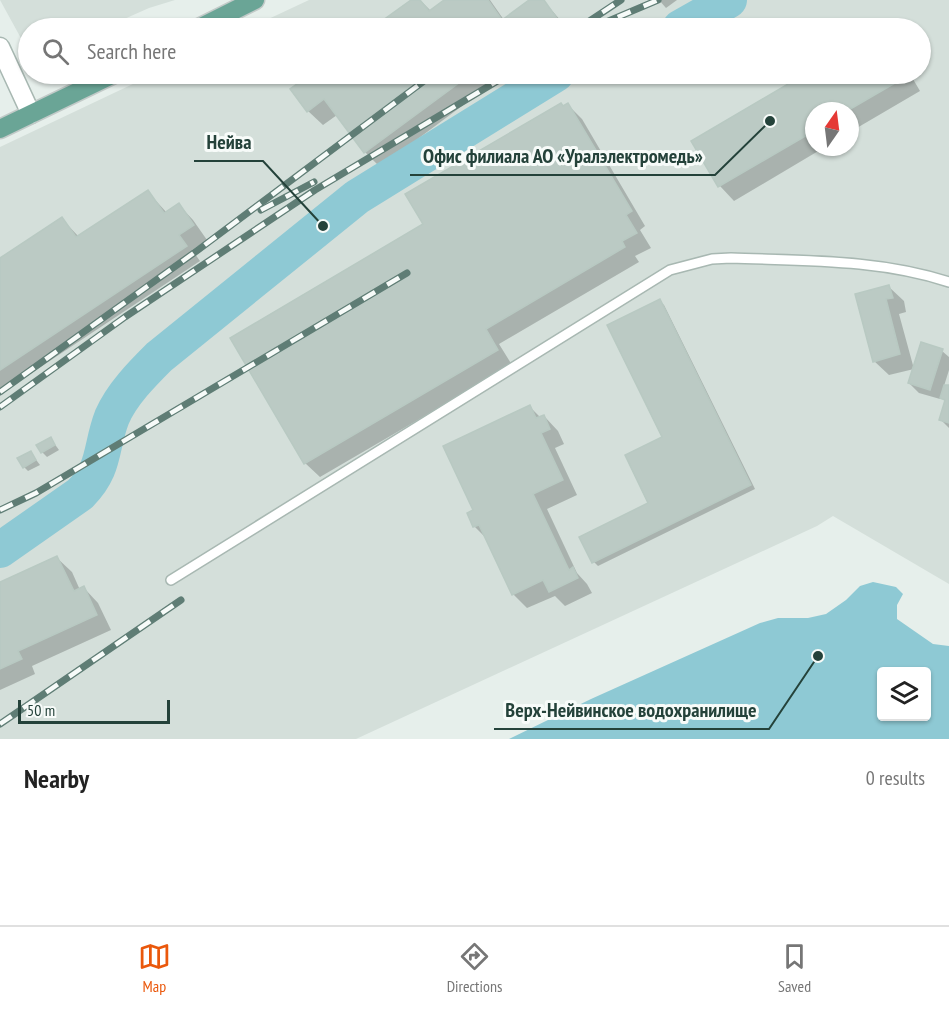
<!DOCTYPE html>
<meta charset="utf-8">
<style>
body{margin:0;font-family:"PT Sans Narrow",sans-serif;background:#f2f2f2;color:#222}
.controls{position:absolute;right:18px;bottom:18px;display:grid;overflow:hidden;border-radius:6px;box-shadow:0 2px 4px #0004}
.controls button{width:54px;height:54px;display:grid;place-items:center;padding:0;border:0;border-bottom:2px solid #e0e0e0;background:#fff;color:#222;font:30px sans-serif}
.compass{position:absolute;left:805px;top:102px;width:54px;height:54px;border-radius:50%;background:#fff;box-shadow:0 2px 4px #0004;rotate:14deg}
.scale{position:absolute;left:18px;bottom:15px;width:152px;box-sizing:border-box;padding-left:6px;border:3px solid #24423a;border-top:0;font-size:16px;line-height:21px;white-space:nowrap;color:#24423a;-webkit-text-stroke:4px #f7fbf9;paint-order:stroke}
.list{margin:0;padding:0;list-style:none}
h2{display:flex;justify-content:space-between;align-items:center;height:78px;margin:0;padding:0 24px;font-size:26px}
h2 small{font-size:20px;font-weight:400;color:#767676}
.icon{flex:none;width:33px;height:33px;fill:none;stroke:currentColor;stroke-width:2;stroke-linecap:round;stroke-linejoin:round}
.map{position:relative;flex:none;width:949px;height:739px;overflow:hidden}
.search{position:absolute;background:#fff;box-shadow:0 2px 4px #0004;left:18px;right:18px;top:18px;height:66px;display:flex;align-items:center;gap:15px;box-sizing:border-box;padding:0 21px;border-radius:33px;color:#767676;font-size:22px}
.sheet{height:186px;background:#fff}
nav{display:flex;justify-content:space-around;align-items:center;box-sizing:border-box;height:84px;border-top:2px solid #e0e0e0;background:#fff;font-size:16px;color:#767676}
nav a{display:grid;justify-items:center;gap:3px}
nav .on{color:#ea580c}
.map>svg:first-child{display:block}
</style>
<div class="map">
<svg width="949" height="739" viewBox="0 0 949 739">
<rect width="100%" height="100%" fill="#e6efeb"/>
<!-- built -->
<g fill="#d4dfda" fill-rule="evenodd">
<path d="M0 0H175L149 8 104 28H28V51Z"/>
<path d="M309 0H949V584L833 516 817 526 356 739H0V147L154 74H920V28H249ZM814 111H850V147H814Z"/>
</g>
<!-- water -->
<path fill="#8ec9d4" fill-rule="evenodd" d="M873 582 896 587 903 594 897 605V619L933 644 949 646V739H509L591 699 760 623 778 618H808L826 614 846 600 860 586ZM882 672H926V716H882Z"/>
<!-- shadow -->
<g fill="#0003">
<path d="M413 0H420L431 11 446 0H490L504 20 531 0H543L567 28H375Z"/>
<path d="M659 0H677L666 8Z"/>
<path d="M314 74H505L380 167 365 152 337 115 323 125 308 111 292 89Z"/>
<path d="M808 74H910L920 91 850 132V111H814V147H825L734 201 720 186 693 141Z"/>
<path d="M568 105 582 119 645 226 640 230 651 248 635 256 639 262 499 344 512 365 320 477 305 463 425 225Z"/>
<path d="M148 192 167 213 179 205 193 220 207 240 192 250 200 261 0 394V260L62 219 79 237Z"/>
<path d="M889 287 904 301 906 312 899 314 914 369 889 375 874 361 857 295Z"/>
<path d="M659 301 664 305 755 489 598 566 594 562 650 504 664 437Z"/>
<path d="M942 351 949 357V370L944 386 949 388V428L941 420 946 402 941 397 940 399 919 393 909 383Z"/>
<path d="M530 407 541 418 544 416 558 431 564 444 555 448 577 495 547 509 577 573 587 584 592 593 565 606 555 596 527 608 513 594 487 539 474 526 475 511Z"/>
<path d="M51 439 59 450 47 457 42 452Z"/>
<path d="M31 453 40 465 28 471 24 467Z"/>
<path d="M57 558 72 572 80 590 84 588 98 603 111 630 32 666 35 674 0 690V584Z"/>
</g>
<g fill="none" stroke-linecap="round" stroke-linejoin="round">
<!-- river -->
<g stroke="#8ec9d4" stroke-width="36">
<path d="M680 28 729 0"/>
<path d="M0 550 80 494C106 468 100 448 112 417 122 394 142 374 159 357L357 197 556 74"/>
</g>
</g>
<!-- building -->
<g fill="#bbcac4" stroke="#b8c9c2" stroke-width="1.5">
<path d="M411 0H420L429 11 444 0H488L502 20 529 0H544L561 24 555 28H372Z"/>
<path d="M311 74H471L364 153 324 99 307 112 290 89Z"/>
<path d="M805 74H905L907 76 847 111H814V131L718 187 691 141Z"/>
<path d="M561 103 563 106 568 103 632 211 626 215 637 233 622 241 625 247 486 329 498 350 304 464 230 338 423 224 405 194Z"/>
<path d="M148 190 164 213 179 203 194 225 179 235 187 246 0 370V258L62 217 76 237Z"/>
<path d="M889 285 893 298 886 299 900 354 873 362 855 294Z"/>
<path d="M660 299 751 485 592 563 579 537 648 503 625 455 662 437 607 325Z"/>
<path d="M921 342 943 349 930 390 908 383Z"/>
<path d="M944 385H949V423L939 420 945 400 940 398Z"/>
<path d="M530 405 536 418 544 415 550 429 541 433 563 480 533 494 569 570 573 567 578 578 549 592 543 580 512 595 479 525 473 527 467 513 473 510 443 446Z"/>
<path d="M51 437 55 445 41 453 36 445Z"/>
<path d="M31 451 36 460 23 468 17 458Z"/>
<path d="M57 556 74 591 84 586 97 615 18 651 22 659 0 669V582Z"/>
</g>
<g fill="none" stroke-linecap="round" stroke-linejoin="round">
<defs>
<path id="service" d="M171 580 670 270 712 259 731 258C804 261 879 259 949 282"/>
<path id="minor" d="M0 47 31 114"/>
<g id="primary">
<path d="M199 28 255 0"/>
<path d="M0 129 114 74"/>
</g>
</defs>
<!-- service casing -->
<use href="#service" stroke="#a8b8b2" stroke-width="12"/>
<!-- minor casing -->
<use href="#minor" stroke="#a8b8b2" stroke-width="21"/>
<!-- primary casing -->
<use href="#primary" stroke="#c2cac8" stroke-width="21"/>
<!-- service -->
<use href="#service" stroke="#fff" stroke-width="9"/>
<!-- minor -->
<use href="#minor" stroke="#fff" stroke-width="18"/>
<!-- primary -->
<use href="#primary" stroke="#6aa596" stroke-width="18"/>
<defs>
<g id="rail">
<path d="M579 28 621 0"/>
<path d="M592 28 658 0"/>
<path d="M261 210 314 182"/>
<path d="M0 392 198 250 428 78"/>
<path d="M0 407 125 317 315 190 509 74"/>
<path d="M0 510 36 493 407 273"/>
<path d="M0 724 181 600"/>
</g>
</defs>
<!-- rail casing -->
<use href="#rail" stroke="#5f7d75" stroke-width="7"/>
<!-- rail -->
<use href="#rail" stroke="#f7fbf9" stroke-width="4.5" stroke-dasharray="14" stroke-linecap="butt"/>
</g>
<!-- callouts -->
<path fill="none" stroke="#24423a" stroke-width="2" d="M323 226L263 161H194M770 121L715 175H410M818 656L769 729H494"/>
<g fill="#24423a" stroke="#f7fbf9" stroke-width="2">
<circle cx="323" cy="226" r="6"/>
<circle cx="770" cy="121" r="6"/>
<circle cx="818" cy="656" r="6"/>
</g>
<g font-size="20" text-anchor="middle" font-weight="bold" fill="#24423a" stroke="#f7fbf9" stroke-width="6" stroke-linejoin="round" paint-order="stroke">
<text x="229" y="149">Нейва</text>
<text x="563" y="163">Офис филиала АО «Уралэлектромедь»</text>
<text x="631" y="717">Верх-Нейвинское водохранилище</text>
</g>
</svg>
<div class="controls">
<button><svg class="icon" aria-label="layers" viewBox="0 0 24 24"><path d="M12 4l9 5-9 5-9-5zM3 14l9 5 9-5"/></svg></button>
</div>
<svg class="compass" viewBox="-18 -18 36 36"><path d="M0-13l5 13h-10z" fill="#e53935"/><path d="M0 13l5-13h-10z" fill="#767676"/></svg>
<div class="scale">50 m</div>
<div class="search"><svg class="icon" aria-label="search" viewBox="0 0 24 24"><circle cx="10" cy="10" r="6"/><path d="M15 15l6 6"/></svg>Search here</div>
</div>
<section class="sheet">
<h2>Nearby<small>0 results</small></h2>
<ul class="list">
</ul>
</section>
<nav>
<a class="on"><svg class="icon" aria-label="map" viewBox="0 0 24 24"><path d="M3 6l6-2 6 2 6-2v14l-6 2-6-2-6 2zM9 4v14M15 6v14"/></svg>Map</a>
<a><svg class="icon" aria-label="directions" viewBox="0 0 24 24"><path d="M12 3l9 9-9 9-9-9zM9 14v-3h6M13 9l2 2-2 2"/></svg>Directions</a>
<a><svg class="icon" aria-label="saved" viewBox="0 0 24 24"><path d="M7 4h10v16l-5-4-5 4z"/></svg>Saved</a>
</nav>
